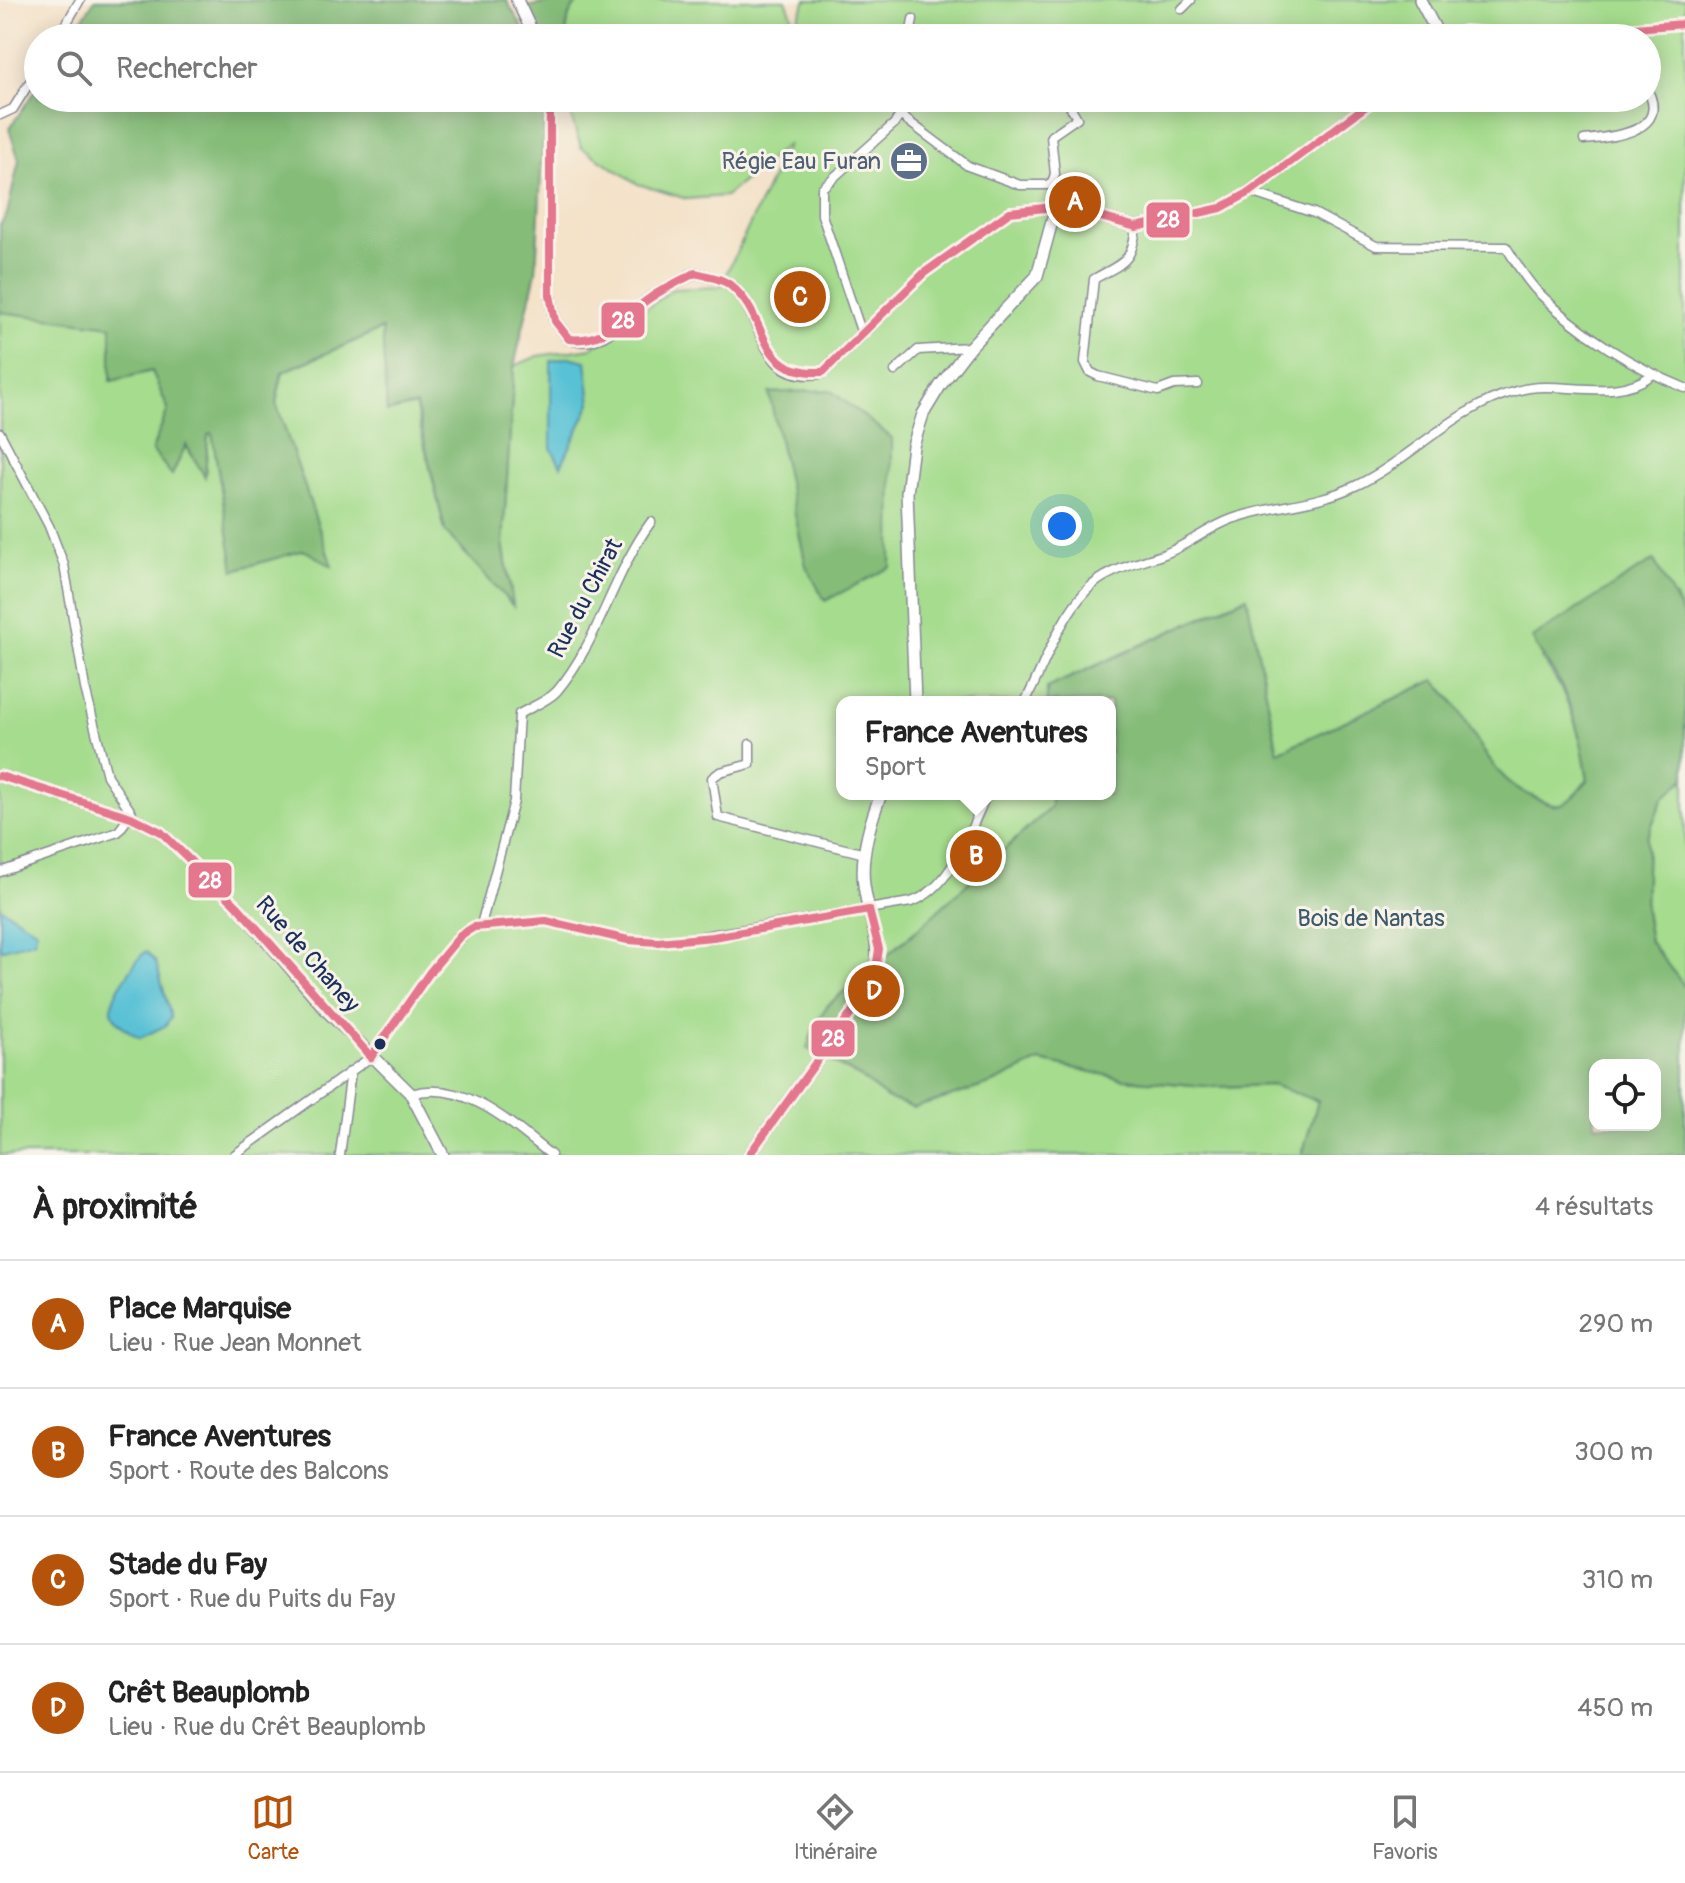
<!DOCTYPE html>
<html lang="fr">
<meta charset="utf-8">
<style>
body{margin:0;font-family:Pangolin,sans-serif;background:#f2f2f2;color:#222}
.controls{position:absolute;right:24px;bottom:24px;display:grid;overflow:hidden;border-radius:16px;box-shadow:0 4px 20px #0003}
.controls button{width:72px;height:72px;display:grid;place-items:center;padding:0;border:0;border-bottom:2px solid #e0e0e0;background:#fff;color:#222;font:40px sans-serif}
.you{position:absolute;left:1062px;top:526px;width:28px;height:28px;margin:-20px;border:6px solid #fff;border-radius:50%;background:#1a73e8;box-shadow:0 0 0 12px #1a73e833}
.badge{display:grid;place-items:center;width:52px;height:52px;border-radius:50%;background:#b45309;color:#fff;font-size:26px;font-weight:700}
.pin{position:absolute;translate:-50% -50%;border:4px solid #fff;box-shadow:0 2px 8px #0006}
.popup{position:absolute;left:836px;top:696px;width:280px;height:104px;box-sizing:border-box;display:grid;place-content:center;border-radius:16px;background:#fff;filter:drop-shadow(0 2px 6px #0005);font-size:26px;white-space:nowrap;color:#767676}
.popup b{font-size:30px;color:#222}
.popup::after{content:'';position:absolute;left:50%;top:100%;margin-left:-16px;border:16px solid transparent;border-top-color:#fff}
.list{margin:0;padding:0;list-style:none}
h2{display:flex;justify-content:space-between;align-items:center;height:104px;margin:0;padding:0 32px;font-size:34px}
h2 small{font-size:26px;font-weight:400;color:#767676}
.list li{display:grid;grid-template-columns:52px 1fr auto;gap:24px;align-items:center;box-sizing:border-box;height:128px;padding:0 32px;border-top:2px solid #e0e0e0}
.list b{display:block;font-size:30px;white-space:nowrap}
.list p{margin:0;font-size:26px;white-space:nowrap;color:#767676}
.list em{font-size:26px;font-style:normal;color:#767676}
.icon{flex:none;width:44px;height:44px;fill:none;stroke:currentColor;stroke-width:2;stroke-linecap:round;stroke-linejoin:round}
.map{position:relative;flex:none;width:1685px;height:1155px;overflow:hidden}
.search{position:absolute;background:#fff;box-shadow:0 4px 20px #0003;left:24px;right:24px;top:24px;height:88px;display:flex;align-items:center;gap:20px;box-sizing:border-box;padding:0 28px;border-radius:44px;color:#767676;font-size:30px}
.sheet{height:616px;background:#fff}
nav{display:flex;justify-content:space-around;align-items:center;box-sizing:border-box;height:112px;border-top:2px solid #e0e0e0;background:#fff;font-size:22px;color:#767676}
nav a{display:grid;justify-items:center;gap:4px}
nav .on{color:#b45309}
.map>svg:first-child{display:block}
</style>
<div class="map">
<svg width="1685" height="1155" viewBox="0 0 1685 1155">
<rect width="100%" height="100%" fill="#f7f3e8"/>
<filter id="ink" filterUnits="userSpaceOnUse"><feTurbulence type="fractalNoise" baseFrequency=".0125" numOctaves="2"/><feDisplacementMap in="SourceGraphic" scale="16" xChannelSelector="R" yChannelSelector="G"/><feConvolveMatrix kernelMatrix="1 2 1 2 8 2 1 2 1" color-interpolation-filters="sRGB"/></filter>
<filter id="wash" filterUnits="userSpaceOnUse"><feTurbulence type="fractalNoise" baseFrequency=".006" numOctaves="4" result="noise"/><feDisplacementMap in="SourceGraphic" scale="32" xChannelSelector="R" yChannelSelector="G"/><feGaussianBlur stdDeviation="1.8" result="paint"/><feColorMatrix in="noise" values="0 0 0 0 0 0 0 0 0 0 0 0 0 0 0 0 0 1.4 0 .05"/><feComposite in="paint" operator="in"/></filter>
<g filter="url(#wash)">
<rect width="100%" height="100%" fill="#f4e2c9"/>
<!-- green -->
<g fill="#a5dc8d" stroke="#608676" stroke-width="2">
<path d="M579 0H786L795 24 806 0H1685V619L1674 596 1541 658C1568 692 1582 737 1588 780 1581 787 1571 802 1561 805 1553 807 1546 803 1538 799 1480 776 1477 721 1435 680L1278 752 1246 597 1047 688V702H842V794H1051L1052 806 918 929 828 1005 808 1049 860 1077 887 1098 914 1108 993 1083 1040 1061 1125 1079 1216 1087 1272 1085 1318 1101 1302 1155H0V312L112 325V381L152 371 169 409 152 450 172 474 185 445 205 475 208 435 212 432 235 570 304 550 331 565 276 403 283 372 383 329 387 411 415 405 445 531 513 604 503 543 514 366 538 356 591 348 673 289 720 287 788 144 726 196 687 199 638 184 581 147 565 98H1647V38H565L569 15Z"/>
<path d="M1685 778V987L1650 942 1645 911 1647 837 1663 798Z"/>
</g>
<!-- forest -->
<g fill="#84bc78" stroke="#50766b" stroke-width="2" fill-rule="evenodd">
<path d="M95 0H506L529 38H69Z"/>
<path d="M562 0H579L569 15 565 38H542L527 7Z"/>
<path d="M38 86V98H545L536 272 514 366 503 543 513 606 445 531 416 405 387 412 382 329 282 372 276 403 332 566 304 550 234 570 212 433 208 435 205 477 186 445 172 475 152 450 168 409 152 371 111 381V326L0 312V225L7 214 19 160 9 129Z"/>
<path d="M830 390 892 438 891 567 825 601 806 566 769 393Z"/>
<path d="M1654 560 1685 619V778L1663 798 1647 837 1645 911 1650 942 1685 987V1155H1302L1318 1101 1272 1085 1216 1087 1125 1079 1040 1061 993 1083 914 1108 887 1098 860 1077 807 1048 815 1024 828 1005 918 929 1051 807V794H1110V702H1047V688L1247 597 1278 752 1435 680C1477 722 1480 776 1538 799 1545 802 1553 807 1561 805 1571 802 1581 787 1588 780 1583 745 1573 707 1556 676 1548 663 1539 653 1532 638ZM1595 1065H1655V1125H1595Z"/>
</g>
<!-- water -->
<g fill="#58c1d5" stroke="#3a789a" stroke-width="2">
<path d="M569 357 586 361 591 403 561 466 551 448V361Z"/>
<path d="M0 907 37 931 34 941 0 950Z"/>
<path d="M146 951 156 962 171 1017 165 1026 140 1038C107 1019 104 1008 126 977 132 968 138 957 146 951Z"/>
</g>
</g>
<g filter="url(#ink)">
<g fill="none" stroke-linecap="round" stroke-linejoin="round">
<defs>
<g id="street">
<path d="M1182 9 1191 0"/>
<path d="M1441 37 1465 31 1536 36 1685 23"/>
<path d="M58 38 80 0"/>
<path d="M910 38 913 19"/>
<path d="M902 98 900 115 968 166 1020 185H1051L1060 189 1062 206"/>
<path d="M0 115 13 109 38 69"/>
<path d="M1584 140C1613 137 1671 132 1647 89"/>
<path d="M1051 185 1055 174 1051 136 1077 118 1065 98"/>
<path d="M1250 192 1314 213 1376 246 1506 247C1516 262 1526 281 1539 293 1579 333 1633 367 1685 388"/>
<path d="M1136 227C1132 263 1124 262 1094 279L1085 362 1090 372 1098 376 1158 391 1174 385 1198 384"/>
<path d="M861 331 822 215V188L895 123 900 115"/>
<path d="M895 371 918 350 970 347"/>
<path d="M0 433 49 526 64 565 85 688 107 776 132 813 118 832 0 872"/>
<path d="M1025 702C1045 665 1057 622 1086 591 1105 570 1136 564 1162 555 1187 546 1207 528 1232 519 1272 505 1316 505 1355 486 1412 459 1453 408 1516 391 1560 378 1612 404 1652 375"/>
<path d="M750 744V764L720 772 712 778 718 817 865 854"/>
<path d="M481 925 514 801 519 714C531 707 548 701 557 691 599 641 613 574 651 522"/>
<path d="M411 1094C464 1078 513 1125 551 1155"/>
<path d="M234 1155 371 1057 430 972 469 929 546 921 628 940 672 941 911 902C952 889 970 829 987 794"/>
<path d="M340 1155 351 1071"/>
</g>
<g id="secondary">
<path d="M517 0 535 38"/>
<path d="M1420 0 1440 38"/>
<path d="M550 98V295L555 321 569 339C608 347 621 318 650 298 664 289 680 281 695 273 707 276 720 278 730 285 769 314 756 384 823 372L924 273 1010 212 1062 206 1136 227 1221 208 1250 192 1377 98"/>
<path d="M915 702 907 493 913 446 923 414 940 386 970 347 1037 276 1056 207"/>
<path d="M0 776 131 817 161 832 237 906 328 1012 411 1094 443 1155"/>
<path d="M749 1155 874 982C883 942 869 923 864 885 860 855 870 822 881 794"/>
</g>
</defs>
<!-- street casing -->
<use href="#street" stroke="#888894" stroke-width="11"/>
<!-- secondary casing -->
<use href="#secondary" stroke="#888894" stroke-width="14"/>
<!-- street -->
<use href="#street" stroke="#fff" stroke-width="8"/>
<!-- secondary -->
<use href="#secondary" stroke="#fff" stroke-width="11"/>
<defs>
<g id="bus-1">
<path d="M1440 38 1465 31 1536 36 1684 24"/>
<path d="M550 98V295L555 321 569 339C607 343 622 317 650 298 664 288 680 281 695 273 707 276 721 278 730 285 772 319 753 375 823 372L924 273 1010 212 1062 206 1136 227 1221 208 1250 192 1377 98"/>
<path d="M0 776 131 817 161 832 237 906 371 1057"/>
<path d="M371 1057 430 972 461 935 474 927 546 921 628 940 658 942 713 937 869 910"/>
<path d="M749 1155 874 982 879 949 869 910"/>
</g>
</defs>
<!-- bus-1 casing -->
<use href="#bus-1" stroke="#f7f3e8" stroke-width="14"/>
<!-- bus-1 -->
<use href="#bus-1" stroke="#e4768e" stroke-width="8"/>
</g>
</g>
<!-- icons -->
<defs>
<symbol id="office-disc" viewBox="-11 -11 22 22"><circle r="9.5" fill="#5c6f8a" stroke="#f7f3e8"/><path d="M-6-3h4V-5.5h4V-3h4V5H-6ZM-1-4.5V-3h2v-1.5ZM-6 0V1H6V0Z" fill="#fff"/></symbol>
</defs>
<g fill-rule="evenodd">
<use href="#office-disc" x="887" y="139" width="44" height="44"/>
</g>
<!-- markers -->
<circle fill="#1b2f5e" stroke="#f7f3e8" stroke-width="3" cx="380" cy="1044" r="7"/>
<g text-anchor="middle" stroke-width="6" stroke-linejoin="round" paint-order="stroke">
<!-- service labels -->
<g font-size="24" fill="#4e5e75" stroke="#f7f3e8" text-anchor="end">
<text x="881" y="169">Régie Eau Furan</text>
</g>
<!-- street labels -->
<g font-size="24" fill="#1b2f5e" stroke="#f7f3e8">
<text transform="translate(585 598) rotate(-62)" y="8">Rue du Chirat</text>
<text transform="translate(308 954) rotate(49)" y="8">Rue de Chaney</text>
</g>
<!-- park labels -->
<g font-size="24" fill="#3e5a6a" stroke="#f7f3e8">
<text x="1371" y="926">Bois de Nantas</text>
</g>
</g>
<g stroke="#f7f3e8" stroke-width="3">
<rect x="1145" y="201" width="46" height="38" rx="8" fill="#e4768e"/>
<rect x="600" y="301" width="46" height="38" rx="8" fill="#e4768e"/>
<rect x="187" y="861" width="46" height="38" rx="8" fill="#e4768e"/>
<rect x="810" y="1019" width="46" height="39" rx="8" fill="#e4768e"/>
</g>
<g font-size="22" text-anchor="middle" font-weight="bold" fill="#fff">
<text x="1168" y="227">28</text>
<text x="623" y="328">28</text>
<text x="210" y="888">28</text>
<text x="833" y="1046">28</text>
</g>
</svg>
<div class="controls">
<button><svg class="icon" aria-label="locate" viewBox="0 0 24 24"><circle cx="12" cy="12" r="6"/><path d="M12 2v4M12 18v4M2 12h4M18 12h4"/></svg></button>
</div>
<div class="you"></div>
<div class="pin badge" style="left:1075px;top:202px">A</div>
<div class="pin badge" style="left:976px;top:856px">B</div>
<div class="popup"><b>France Aventures</b>Sport</div>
<div class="pin badge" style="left:800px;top:297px">C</div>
<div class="pin badge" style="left:874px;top:991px">D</div>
<div class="search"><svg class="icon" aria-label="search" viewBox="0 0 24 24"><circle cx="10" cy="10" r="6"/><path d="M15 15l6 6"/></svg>Rechercher</div>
</div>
<section class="sheet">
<h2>À proximité<small>4 résultats</small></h2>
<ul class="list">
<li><span class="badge">A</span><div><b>Place Marquise</b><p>Lieu · Rue Jean Monnet</p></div><em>290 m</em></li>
<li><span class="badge">B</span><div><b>France Aventures</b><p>Sport · Route des Balcons</p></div><em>300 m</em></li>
<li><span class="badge">C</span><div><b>Stade du Fay</b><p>Sport · Rue du Puits du Fay</p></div><em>310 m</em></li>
<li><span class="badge">D</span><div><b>Crêt Beauplomb</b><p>Lieu · Rue du Crêt Beauplomb</p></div><em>450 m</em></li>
</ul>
</section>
<nav>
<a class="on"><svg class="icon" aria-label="map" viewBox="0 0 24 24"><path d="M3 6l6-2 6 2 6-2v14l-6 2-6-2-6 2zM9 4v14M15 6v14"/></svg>Carte</a>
<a><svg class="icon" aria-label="directions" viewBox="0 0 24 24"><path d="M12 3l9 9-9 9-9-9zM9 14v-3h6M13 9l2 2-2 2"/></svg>Itinéraire</a>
<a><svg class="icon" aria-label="saved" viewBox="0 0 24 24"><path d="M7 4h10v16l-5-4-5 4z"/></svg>Favoris</a>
</nav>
